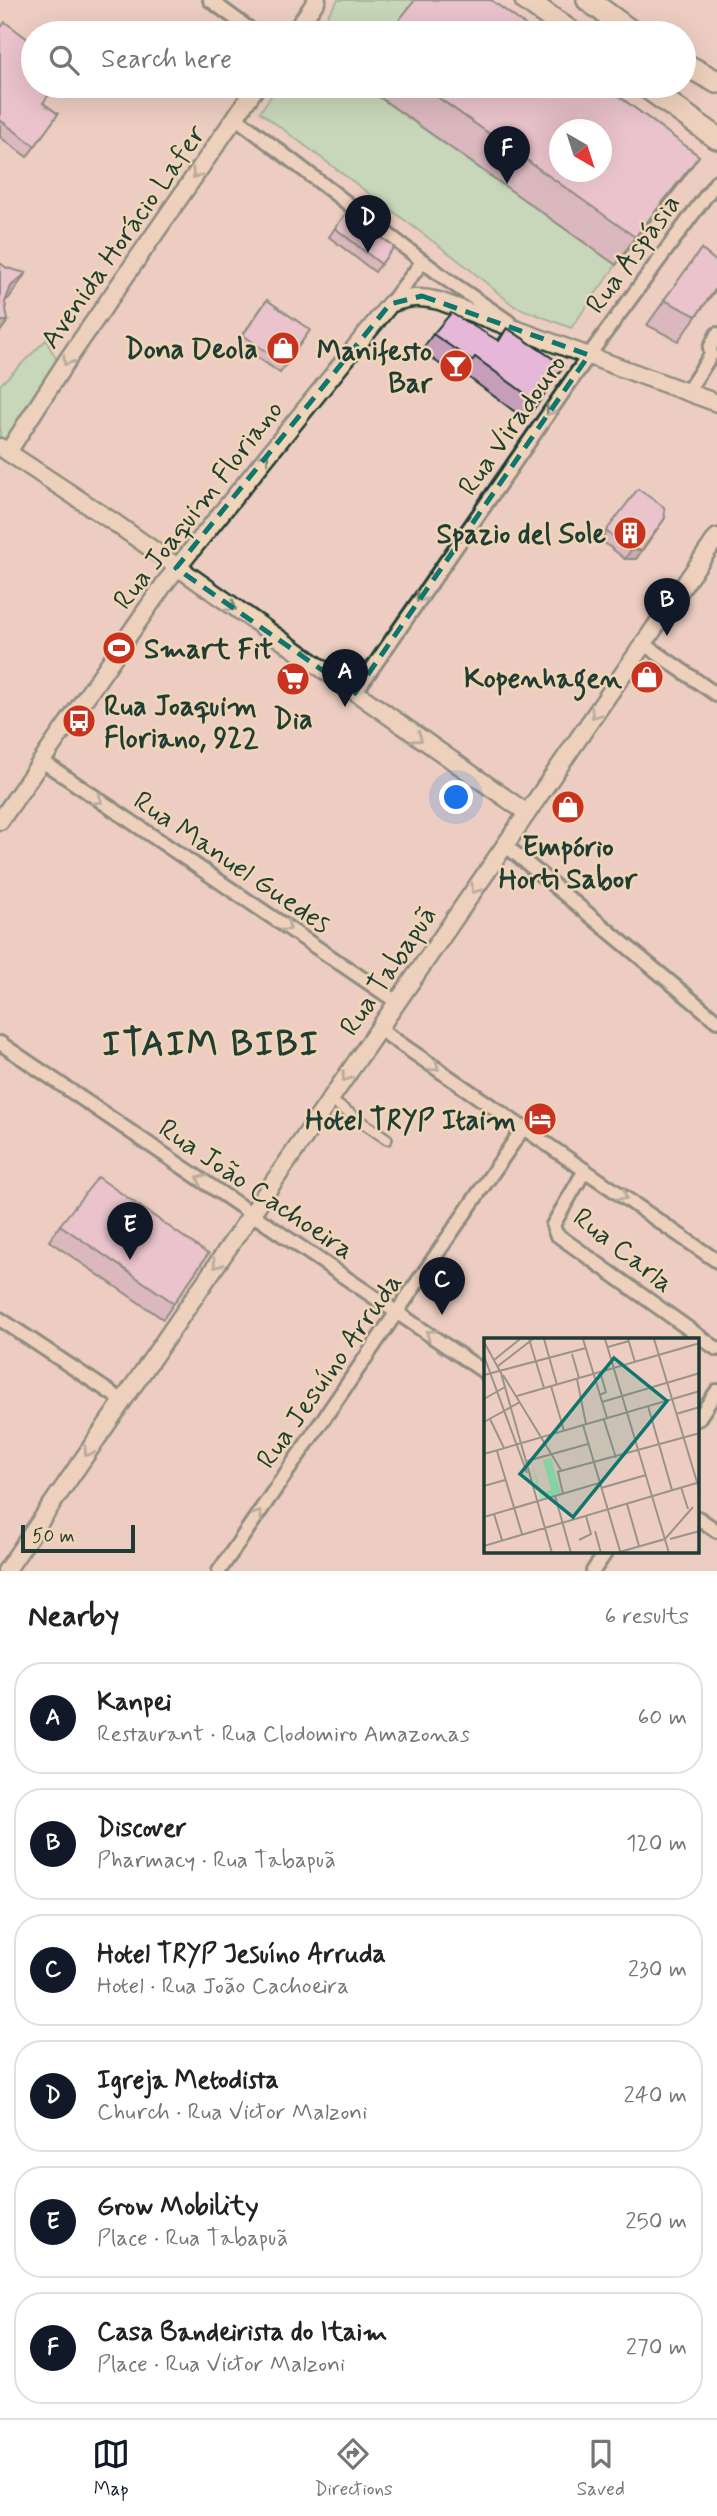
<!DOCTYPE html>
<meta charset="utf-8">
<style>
body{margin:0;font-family:Mynerve,sans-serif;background:#f2f2f2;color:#222}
.compass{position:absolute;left:549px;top:119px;width:63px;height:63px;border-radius:50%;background:#fff;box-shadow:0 7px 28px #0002;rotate:141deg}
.scale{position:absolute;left:21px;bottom:18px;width:114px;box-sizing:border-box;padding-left:7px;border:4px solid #1f3d34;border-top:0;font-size:19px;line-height:24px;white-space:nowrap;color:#1f3d34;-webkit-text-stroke:5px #f0d6b7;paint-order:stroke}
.you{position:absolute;left:457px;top:798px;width:24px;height:24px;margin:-18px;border:5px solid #fff;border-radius:50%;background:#1a73e8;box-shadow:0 0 0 10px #1a73e833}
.badge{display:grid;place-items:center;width:46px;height:46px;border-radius:50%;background:#111827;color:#fff;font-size:23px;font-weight:700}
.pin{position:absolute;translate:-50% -58px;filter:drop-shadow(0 2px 4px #0008)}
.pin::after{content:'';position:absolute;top:37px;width:24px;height:21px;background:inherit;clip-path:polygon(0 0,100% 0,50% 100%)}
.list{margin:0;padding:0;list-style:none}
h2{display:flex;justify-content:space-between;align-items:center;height:91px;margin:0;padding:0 28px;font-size:30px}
h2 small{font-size:23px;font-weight:400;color:#767676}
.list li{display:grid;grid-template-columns:46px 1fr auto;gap:21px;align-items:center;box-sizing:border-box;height:112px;margin:0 14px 14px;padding:0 14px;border:2px solid #e0e0e0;border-radius:28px}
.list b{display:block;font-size:26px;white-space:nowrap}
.list p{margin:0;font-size:23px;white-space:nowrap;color:#767676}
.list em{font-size:23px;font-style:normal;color:#767676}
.icon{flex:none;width:38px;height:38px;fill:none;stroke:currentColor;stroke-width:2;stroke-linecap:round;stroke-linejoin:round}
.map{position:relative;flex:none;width:717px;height:1571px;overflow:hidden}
.search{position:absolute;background:#fff;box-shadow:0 7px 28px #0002;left:21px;right:21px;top:21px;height:77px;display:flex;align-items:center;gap:18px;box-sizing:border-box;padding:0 24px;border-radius:38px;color:#767676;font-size:26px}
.sheet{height:847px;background:#fff}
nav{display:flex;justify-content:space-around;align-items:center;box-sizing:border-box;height:98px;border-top:2px solid #e0e0e0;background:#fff;font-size:19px;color:#767676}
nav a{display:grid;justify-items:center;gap:4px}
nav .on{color:#111827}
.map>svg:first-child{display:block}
</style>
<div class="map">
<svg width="717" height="1571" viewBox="0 0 717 1571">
<rect width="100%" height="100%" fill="#edcdc1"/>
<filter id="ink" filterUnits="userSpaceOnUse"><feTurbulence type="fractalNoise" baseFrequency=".0143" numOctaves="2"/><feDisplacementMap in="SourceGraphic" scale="14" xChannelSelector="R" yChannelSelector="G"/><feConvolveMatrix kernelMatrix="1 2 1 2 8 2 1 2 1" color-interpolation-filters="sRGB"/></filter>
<g filter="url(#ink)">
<!-- green -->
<g fill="#9be3b0" stroke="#5d9072" stroke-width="2">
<path d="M338 0H418L391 33H315Z"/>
<path d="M278 86H363L616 265 571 328 514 306 462 263 260 112Z"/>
<path d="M46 340 60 366 6 441 0 438V385Z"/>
</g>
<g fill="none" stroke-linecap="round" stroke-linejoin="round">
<defs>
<path id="pedestrian" d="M330 1100 387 1139"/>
<g id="minor">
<path d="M210 0 255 33"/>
<path d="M235 117 446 279 509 322"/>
<path d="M390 304 423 261"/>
<path d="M687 392 711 355 710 348 717 334"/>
<path d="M644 644 717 695"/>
<path d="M355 693 589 355 717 181"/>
<path d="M42 761 397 1002"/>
<path d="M505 845 717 1021"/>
<path d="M379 1029 717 1261"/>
<path d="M0 1043 486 1373"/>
<path d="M585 1170 553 1225 556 1234 717 1349"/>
<path d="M0 1319 123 1401"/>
<path d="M698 1419 717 1391"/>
<path d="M698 1518 717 1531"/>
<path d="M219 1571 524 1127"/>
<path d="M593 1571 606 1552"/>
</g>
<g id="tertiary">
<path d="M294 33 317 0"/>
<path d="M0 447 115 523 527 813"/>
<path d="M8 452 68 359 257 86"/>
<path d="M0 821 165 583 390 304C408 297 421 296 439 301L717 403"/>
<path d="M6 1571 717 537"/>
</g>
<g id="trunk">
<path d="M526 0 572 33"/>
<path d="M588 0 633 33"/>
<path d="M684 64 717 82"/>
<path d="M645 86 717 138"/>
</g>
</defs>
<!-- pedestrian casing -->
<use href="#pedestrian" stroke="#1f3d34" stroke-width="14"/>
<!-- minor casing -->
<use href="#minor" stroke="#1f3d34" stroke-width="18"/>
<!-- tertiary casing -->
<use href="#tertiary" stroke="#1f3d34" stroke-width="21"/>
<!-- trunk casing -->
<use href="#trunk" stroke="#1f3d34" stroke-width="26"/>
<!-- pedestrian -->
<use href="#pedestrian" stroke="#f0d6b7" stroke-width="9"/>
<!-- minor -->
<use href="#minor" stroke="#f0d6b7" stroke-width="12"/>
<!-- tertiary -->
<use href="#tertiary" stroke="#f0d6b7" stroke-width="16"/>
<!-- trunk -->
<use href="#trunk" stroke="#f0d6b7" stroke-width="21"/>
</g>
<!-- wall -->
<g fill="#c69dbb" stroke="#1f3d34" stroke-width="2">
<path d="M0 29 43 103 58 114 27 157 0 137Z"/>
<path d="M364 86H605L699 156 679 184 616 265Z"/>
<path d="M335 228 394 247 375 272 329 237Z"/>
<path d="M701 249 717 288 678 341 647 325Z"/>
<path d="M267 300 310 330 280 373 237 343Z"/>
<path d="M507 328 564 366 526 420 464 374 460 378 421 351 433 334 498 340Z"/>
<path d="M638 489 665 518 636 559H625L601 540Z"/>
<path d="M60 1225 208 1254 163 1319 49 1241Z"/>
</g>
<!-- shaded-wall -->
<g fill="#a18098" stroke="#1f3d34" stroke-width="2">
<path d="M699 156 679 184 616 265 635 237Z"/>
<path d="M26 273 9 298 0 305 11 286Z"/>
<path d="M0 321H8L0 332Z"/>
<path d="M631 550H642L636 559H625Z"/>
</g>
<!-- building -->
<g fill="#e6b7d9" stroke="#1f3d34" stroke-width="2" fill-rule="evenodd">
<path d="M415 0H491L536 33H389Z"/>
<path d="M5 22 33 43V86H55L43 103 58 114 35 146 0 120V29Z"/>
<path d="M422 86H605L699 156 635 237ZM559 130H601V172H559Z"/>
<path d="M348 211 394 247 381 264 335 228Z"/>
<path d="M701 249 717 262V287L696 316 664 300Z"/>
<path d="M0 263 7 268 26 273 11 286 5 302 8 321H0Z"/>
<path d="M267 300 310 330 285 365 243 335Z"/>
<path d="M451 313 499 341 507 328 564 366 538 403 475 357 472 361 433 334Z"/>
<path d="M638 489 664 507 665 518 642 550H631L606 531Z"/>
<path d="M98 1177 208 1254 174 1303 60 1225Z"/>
</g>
<!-- one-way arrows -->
<defs><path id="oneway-chevron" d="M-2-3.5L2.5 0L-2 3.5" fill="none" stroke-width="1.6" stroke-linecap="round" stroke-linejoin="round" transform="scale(1.75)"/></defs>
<g stroke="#7d826f">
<use href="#oneway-chevron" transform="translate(196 174) rotate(124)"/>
<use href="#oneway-chevron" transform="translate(67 361) rotate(123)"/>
<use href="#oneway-chevron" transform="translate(550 411) rotate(125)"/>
<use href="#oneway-chevron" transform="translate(265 457) rotate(-51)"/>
<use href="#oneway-chevron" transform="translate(420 598) rotate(125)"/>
<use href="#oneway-chevron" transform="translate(232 607) rotate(35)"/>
<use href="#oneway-chevron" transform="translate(595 714) rotate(125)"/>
<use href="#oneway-chevron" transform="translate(418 738) rotate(35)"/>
<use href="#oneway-chevron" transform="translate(98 800) rotate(34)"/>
<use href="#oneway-chevron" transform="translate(475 889) rotate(124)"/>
<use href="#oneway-chevron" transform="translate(287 927) rotate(34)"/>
<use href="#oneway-chevron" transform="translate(435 1067) rotate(34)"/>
<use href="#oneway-chevron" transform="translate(346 1077) rotate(125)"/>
<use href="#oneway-chevron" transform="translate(201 1179) rotate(-146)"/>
<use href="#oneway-chevron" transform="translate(623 1196) rotate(35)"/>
<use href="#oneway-chevron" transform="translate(217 1264) rotate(125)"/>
<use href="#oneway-chevron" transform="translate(430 1334) rotate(-145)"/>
<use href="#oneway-chevron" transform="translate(88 1452) rotate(124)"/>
<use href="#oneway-chevron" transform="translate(258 1515) rotate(-55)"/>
</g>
</g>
<!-- marked area -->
<path d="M0 0H717V1571H0ZM422 296 589 355 355 693 176 568 390 304Z" fill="#edcdc1" fill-opacity=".55" fill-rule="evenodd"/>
<path fill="none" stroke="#0f766e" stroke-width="5" stroke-dasharray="14 9" stroke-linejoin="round" d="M422 296 589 355 355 693 176 568 390 304Z"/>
<!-- icons -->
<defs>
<symbol id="shop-disc" viewBox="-11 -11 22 22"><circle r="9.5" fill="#c8321e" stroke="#f0d6b7"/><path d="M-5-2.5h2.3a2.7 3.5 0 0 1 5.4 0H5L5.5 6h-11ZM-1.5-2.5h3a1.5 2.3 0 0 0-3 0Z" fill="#fff"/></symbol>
<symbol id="bar-disc" viewBox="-11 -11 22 22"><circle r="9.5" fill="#c8321e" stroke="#f0d6b7"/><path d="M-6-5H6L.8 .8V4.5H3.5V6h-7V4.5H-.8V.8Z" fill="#fff"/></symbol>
<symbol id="building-disc" viewBox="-11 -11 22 22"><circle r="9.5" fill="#c8321e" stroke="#f0d6b7"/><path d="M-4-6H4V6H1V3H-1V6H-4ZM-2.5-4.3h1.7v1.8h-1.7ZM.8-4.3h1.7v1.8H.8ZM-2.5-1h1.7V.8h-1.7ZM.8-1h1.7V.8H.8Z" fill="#fff"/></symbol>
<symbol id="stadium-disc" viewBox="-11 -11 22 22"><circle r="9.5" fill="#c8321e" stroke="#f0d6b7"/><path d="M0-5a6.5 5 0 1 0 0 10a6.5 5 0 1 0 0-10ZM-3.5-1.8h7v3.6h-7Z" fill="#fff"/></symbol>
<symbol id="supermarket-disc" viewBox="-11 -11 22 22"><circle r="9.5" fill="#c8321e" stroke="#f0d6b7"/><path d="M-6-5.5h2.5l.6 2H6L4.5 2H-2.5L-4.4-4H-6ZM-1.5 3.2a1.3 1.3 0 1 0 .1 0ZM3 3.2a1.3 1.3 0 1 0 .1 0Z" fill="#fff"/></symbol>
<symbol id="bus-disc" viewBox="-11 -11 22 22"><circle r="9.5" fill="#c8321e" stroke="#f0d6b7"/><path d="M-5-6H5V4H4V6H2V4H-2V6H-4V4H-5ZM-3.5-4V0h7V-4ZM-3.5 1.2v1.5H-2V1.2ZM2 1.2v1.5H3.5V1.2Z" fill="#fff"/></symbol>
<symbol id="hotel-disc" viewBox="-11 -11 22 22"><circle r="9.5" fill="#c8321e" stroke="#f0d6b7"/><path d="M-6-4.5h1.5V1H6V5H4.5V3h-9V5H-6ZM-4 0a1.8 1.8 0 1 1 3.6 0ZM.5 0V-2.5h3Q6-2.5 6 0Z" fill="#fff"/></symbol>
</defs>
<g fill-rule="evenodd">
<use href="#shop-disc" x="264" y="329" width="38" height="38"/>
<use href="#bar-disc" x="437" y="347" width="38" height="38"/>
<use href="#building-disc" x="611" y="514" width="38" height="38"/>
<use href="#stadium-disc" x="100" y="629" width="38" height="38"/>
<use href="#shop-disc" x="628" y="658" width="38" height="38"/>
<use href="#supermarket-disc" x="274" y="660" width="38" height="38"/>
<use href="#bus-disc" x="60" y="702" width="38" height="38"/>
<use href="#shop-disc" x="549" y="788" width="38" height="38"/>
<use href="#hotel-disc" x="521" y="1100" width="38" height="38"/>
</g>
<g text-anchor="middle" stroke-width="5" stroke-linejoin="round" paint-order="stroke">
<!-- street labels -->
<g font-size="28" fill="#1f3d34" stroke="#f0d6b7">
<text transform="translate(122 236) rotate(-55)" y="10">Avenida Horácio Lafer</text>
<text transform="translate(632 253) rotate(-54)" y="10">Rua Aspásia</text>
<text transform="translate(511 424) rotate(-55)" y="10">Rua Viradouro</text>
<text transform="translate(197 504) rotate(-52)" y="10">Rua Joaquim Floriano</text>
<text transform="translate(233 861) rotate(34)" y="10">Rua Manuel Guedes</text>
<text transform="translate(387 970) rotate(-56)" y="10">Rua Tabapuã</text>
<text transform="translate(257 1188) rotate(34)" y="10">Rua João Cachoeira</text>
<text transform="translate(624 1249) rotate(38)" y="10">Rua Carla</text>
<text transform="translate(328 1370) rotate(-55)" y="10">Rua Jesuíno Arruda</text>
</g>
<!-- poi labels -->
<g font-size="28" font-weight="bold" fill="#1f3d34" stroke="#f0d6b7" text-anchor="end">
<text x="258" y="358">Dona Deola</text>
<text x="432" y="360">Manifesto<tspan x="432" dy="32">Bar</tspan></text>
<text x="606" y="543">Spazio del Sole</text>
<text x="144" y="658" text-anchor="start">Smart Fit</text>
<text x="622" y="687">Kopenhagen</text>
<text x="104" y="715" text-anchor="start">Rua Joaquim<tspan x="104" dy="32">Floriano, 922</tspan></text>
<text x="293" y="728" text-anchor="middle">Dia</text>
<text x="568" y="856" text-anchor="middle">Empório<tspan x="568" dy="32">Horti Sabor</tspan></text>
<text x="516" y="1129">Hotel TRYP Itaim</text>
</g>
<!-- district labels -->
<g font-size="35" font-weight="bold" letter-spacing="2" fill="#1f3d34" stroke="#f0d6b7">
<text x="211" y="1055">ITAIM BIBI</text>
</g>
</g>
<!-- overview -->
<g transform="translate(484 1338)">
<rect width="215" height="215" fill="#edcdc1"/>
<path d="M67 120 77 155 56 161 48 125 57 154 67 152 59 122Z" fill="#9be3b0"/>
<path fill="none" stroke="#9b9389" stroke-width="2" d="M45 1 60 50M60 1 73 47M99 1 123 80M121 1 185 215M144 1 151 24M170 1 216 154M0 4 17 35 68 215M124 9 145 3M88 16 95 40M0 18 43 135M10 22 36 1M14 28 49 1M0 37 102 10M19 37 77 132M93 41 102 86M67 48 80 93M116 57 122 54 116 34M33 58 216 5M0 61 21 49M118 64 216 35M164 68 188 152M192 76 216 69M6 81 20 110M120 82 132 120M0 84 36 64M99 87 136 213M13 113 38 196M0 116 216 53M43 123 104 106M73 134 216 95M74 134 79 156M0 148 21 142M197 149 204 171M117 150 162 137M71 158 87 215M143 166 155 208M10 176 18 202M0 179 115 145M111 193 117 215M186 201 216 193M95 202 107 196 102 178M0 208 216 144M132 215 181 201 209 169"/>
<path fill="#0f766e" fill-opacity="0.15" stroke="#0f766e" stroke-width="3.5" d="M130 20 183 63 89 179 36 136Z"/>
<rect width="215" height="215" fill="none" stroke="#1f3d34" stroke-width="3.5"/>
</g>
</svg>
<svg class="compass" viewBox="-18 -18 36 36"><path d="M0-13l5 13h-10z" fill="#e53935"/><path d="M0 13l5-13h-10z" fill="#767676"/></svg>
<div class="scale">50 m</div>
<div class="you"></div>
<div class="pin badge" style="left:345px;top:707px">A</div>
<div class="pin badge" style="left:667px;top:636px">B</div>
<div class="pin badge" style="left:442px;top:1315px">C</div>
<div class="pin badge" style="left:368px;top:253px">D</div>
<div class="pin badge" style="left:130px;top:1260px">E</div>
<div class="pin badge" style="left:507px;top:184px">F</div>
<div class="search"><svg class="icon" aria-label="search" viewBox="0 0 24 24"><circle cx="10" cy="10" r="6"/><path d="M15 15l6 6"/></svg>Search here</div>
</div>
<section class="sheet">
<h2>Nearby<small>6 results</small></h2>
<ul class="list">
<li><span class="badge">A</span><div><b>Kanpei</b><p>Restaurant · Rua Clodomiro Amazonas</p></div><em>60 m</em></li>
<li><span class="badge">B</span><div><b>Discover</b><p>Pharmacy · Rua Tabapuã</p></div><em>120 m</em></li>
<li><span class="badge">C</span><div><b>Hotel TRYP Jesuíno Arruda</b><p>Hotel · Rua João Cachoeira</p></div><em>230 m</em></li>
<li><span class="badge">D</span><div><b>Igreja Metodista</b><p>Church · Rua Victor Malzoni</p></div><em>240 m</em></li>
<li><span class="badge">E</span><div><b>Grow Mobility</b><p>Place · Rua Tabapuã</p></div><em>250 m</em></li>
<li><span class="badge">F</span><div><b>Casa Bandeirista do Itaim</b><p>Place · Rua Victor Malzoni</p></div><em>270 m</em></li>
</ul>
</section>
<nav>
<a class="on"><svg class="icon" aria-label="map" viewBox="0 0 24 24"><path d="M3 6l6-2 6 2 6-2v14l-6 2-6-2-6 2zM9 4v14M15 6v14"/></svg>Map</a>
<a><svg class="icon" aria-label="directions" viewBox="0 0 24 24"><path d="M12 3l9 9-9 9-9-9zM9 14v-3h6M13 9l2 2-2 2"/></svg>Directions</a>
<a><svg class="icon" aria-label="saved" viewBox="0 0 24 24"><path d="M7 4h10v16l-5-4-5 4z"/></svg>Saved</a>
</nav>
